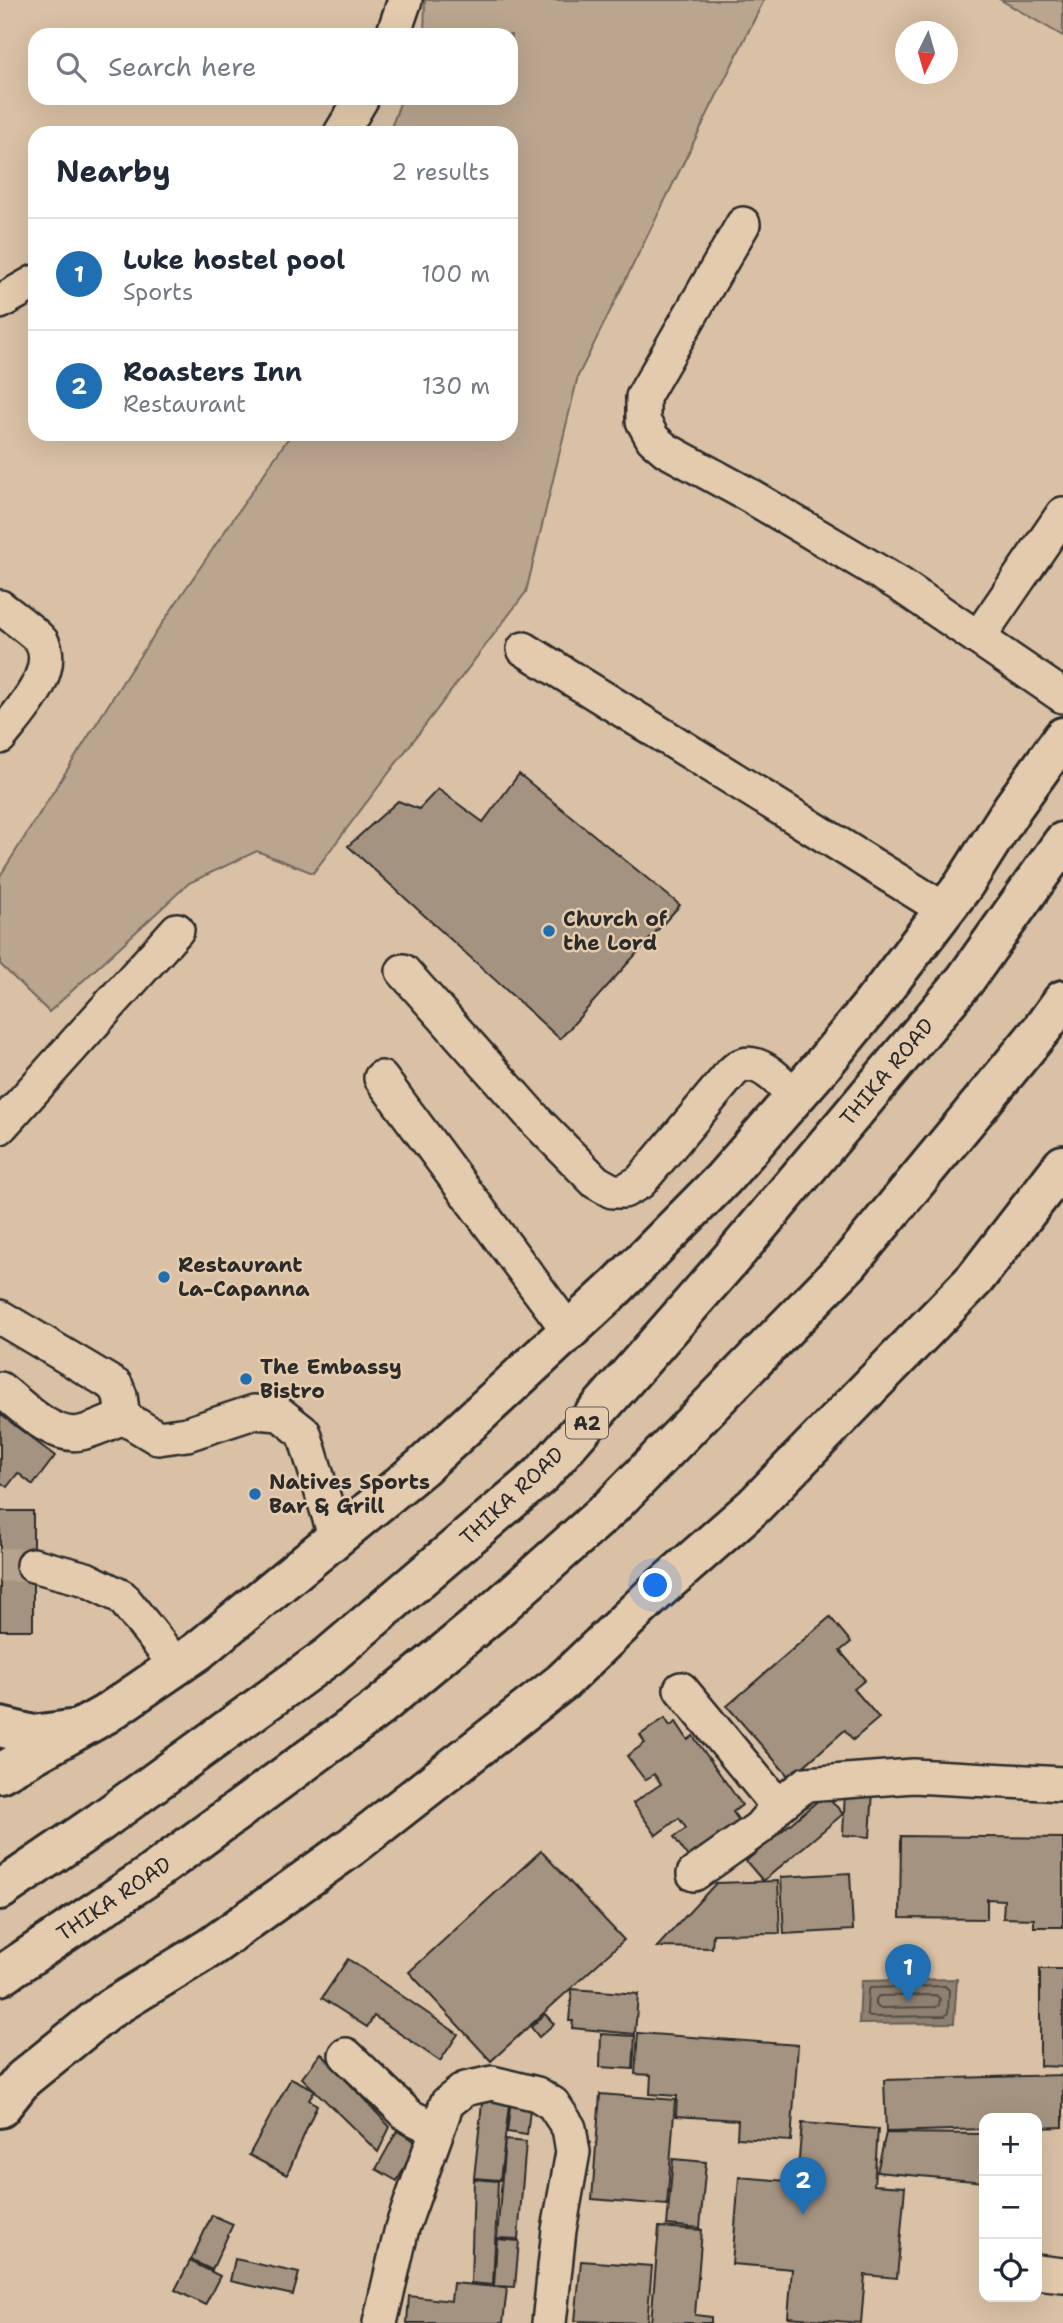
<!DOCTYPE html>
<meta charset="utf-8">
<style>
body{margin:0;font-family:"Shantell Sans",sans-serif;background:#f6f6f7;color:#1f2937}
.controls{position:absolute;right:21px;bottom:21px;display:grid;overflow:hidden;border-radius:14px;box-shadow:0 7px 28px #0002}
.controls button{width:63px;height:63px;display:grid;place-items:center;padding:0;border:0;border-bottom:2px solid #e0e1e3;background:#fff;color:#1f2937;font:35px sans-serif}
.compass{position:absolute;left:895px;top:21px;width:63px;height:63px;border-radius:50%;background:#fff;box-shadow:0 7px 28px #0002;rotate:185deg}
.you{position:absolute;left:656px;top:1586px;width:24px;height:24px;margin:-18px;border:5px solid #fff;border-radius:50%;background:#1a73e8;box-shadow:0 0 0 10px #1a73e833}
.badge{display:grid;place-items:center;width:46px;height:46px;border-radius:50%;background:#1f6fb2;color:#fff;font-size:23px;font-weight:700}
.pin{position:absolute;translate:-50% -58px;filter:drop-shadow(0 2px 4px #0008)}
.pin::after{content:'';position:absolute;top:37px;width:24px;height:21px;background:inherit;clip-path:polygon(0 0,100% 0,50% 100%)}
.list{margin:0;padding:0;list-style:none}
h2{display:flex;justify-content:space-between;align-items:center;height:91px;margin:0;padding:0 28px;font-size:30px}
h2 small{font-size:23px;font-weight:400;color:#747a83}
.list li{display:grid;grid-template-columns:46px 1fr auto;gap:21px;align-items:center;box-sizing:border-box;height:112px;padding:0 28px;border-top:2px solid #e0e1e3}
.list b{display:block;font-size:26px;white-space:nowrap}
.list p{margin:0;font-size:23px;white-space:nowrap;color:#747a83}
.list em{font-size:23px;font-style:normal;color:#747a83}
.icon{flex:none;width:38px;height:38px;fill:none;stroke:currentColor;stroke-width:2;stroke-linecap:round;stroke-linejoin:round}
.map{position:relative;flex:none;width:1063px;height:2323px;overflow:hidden}
.search{position:absolute;background:#fff;box-shadow:0 7px 28px #0002;left:28px;top:28px;width:490px;height:77px;display:flex;align-items:center;gap:18px;box-sizing:border-box;padding:0 24px;border-radius:21px;color:#747a83;font-size:26px}
.panel{position:absolute;background:#fff;box-shadow:0 7px 28px #0002;left:28px;top:126px;width:490px;height:315px;border-radius:21px}
.map>svg:first-child{display:block}
</style>
<div class="map">
<svg width="1063" height="2323" viewBox="0 0 1063 2323">
<rect width="100%" height="100%" fill="#dac1a5"/>
<filter id="ink" filterUnits="userSpaceOnUse"><feTurbulence type="fractalNoise" baseFrequency=".0143" numOctaves="2"/><feDisplacementMap in="SourceGraphic" scale="14" xChannelSelector="R" yChannelSelector="G"/><feConvolveMatrix kernelMatrix="1 2 1 2 8 2 1 2 1" color-interpolation-filters="sRGB"/></filter>
<g filter="url(#ink)">
<!-- green -->
<g fill="#baa58f" stroke="#72685d" stroke-width="2">
<path d="M425 0H764L578 376 526 592 313 873 257 851 189 883 49 1012 0 964V876L129 672 291 434H511V133H389L402 98H511V35H424Z"/>
<path d="M1001 0H1063V36Z"/>
</g>
<!-- water -->
<path fill="#8f8171" stroke="#675f55" stroke-width="2" d="M957 1979 954 2023 859 2024 861 1981Z"/>
<g fill="none" stroke-linecap="round" stroke-linejoin="round">
<!-- shore -->
<g stroke="#534d47" stroke-width="2">
<path d="M945 1986 949 1990 948 2013 945 2016 870 2017 867 2015 868 1991 870 1988Z"/>
<path d="M936 1995 940 1999 939 2005 936 2007 879 2008 876 2005V1999L879 1996Z"/>
</g>
</g>
<!-- building -->
<g fill="#a49380" stroke="#2b2b2b" stroke-width="2">
<path d="M519 774 680 905 560 1039 348 846 398 801 419 809 438 789 483 822Z"/>
<path d="M0 1414 55 1456 33 1485 18 1473 7 1487 0 1482Z"/>
<rect x="0" y="1511" width="33" height="119"/>
<path d="M830 1617 851 1642 840 1651 865 1680 854 1689 879 1718 853 1740 845 1730 790 1778 727 1706Z"/>
<path d="M665 1718 670 1726 676 1722 688 1740 693 1736 742 1805 733 1812 745 1829 701 1856 697 1851 688 1857 674 1837 686 1828 679 1818 656 1835 633 1803 661 1784 654 1774 645 1780 627 1756 645 1743 640 1735Z"/>
<path d="M845 1790 873 1791 870 1837 843 1835Z"/>
<path d="M826 1794 843 1814 763 1881 746 1861Z"/>
<path d="M901 1836 1063 1838V1927H1034V1919L1003 1918 1004 1900 987 1899V1919L900 1918Z"/>
<path d="M541 1851 624 1940 491 2061 409 1972Z"/>
<path d="M850 1873 853 1930 784 1934 781 1877Z"/>
<path d="M778 1881 780 1933 713 1934 712 1948 657 1947 716 1883Z"/>
<path d="M348 1959 458 2034 440 2061 374 2016 367 2027 322 1998Z"/>
<path d="M1040 1969H1063V2067L1040 2066Z"/>
<path d="M572 1989 638 1994 635 2034 572 2028 573 2021H569Z"/>
<path d="M545 2014 554 2024 539 2037 531 2027Z"/>
<path d="M638 2033 798 2045 791 2141 737 2138 738 2120 676 2116 677 2096 650 2094 651 2075 635 2074Z"/>
<path d="M601 2034 635 2036 633 2069 600 2067Z"/>
<path d="M321 2053 390 2127 378 2152 302 2078Z"/>
<path d="M1063 2075V2127L1037 2128V2118H984V2129L886 2132 884 2080Z"/>
<path d="M291 2078 315 2090 309 2100 317 2105 287 2175 249 2155Z"/>
<path d="M483 2094 510 2096 500 2180 474 2178Z"/>
<path d="M600 2094 675 2100 667 2205 592 2199Z"/>
<path d="M511 2099 531 2101 527 2135 507 2132Z"/>
<path d="M802 2123 878 2129 874 2185 905 2187 897 2278 865 2275 861 2323 788 2317 792 2269 732 2264 739 2177 797 2182Z"/>
<path d="M397 2131 418 2143 397 2181 376 2169Z"/>
<path d="M886 2133 984 2134V2182L877 2172Z"/>
<path d="M1037 2135H1039L1037 2173Z"/>
<path d="M505 2140 526 2142 518 2239 497 2238Z"/>
<path d="M673 2159 706 2162 700 2228 667 2225Z"/>
<path d="M474 2179 498 2181 493 2285 471 2283Z"/>
<path d="M212 2215 233 2224 212 2270 191 2260Z"/>
<path d="M659 2227 702 2230 695 2315 711 2317V2323H651Z"/>
<path d="M497 2239 519 2241 515 2287 494 2286Z"/>
<path d="M235 2259 299 2273 293 2295 230 2281Z"/>
<path d="M190 2261 220 2276 205 2305 175 2290Z"/>
<path d="M581 2261 652 2266 647 2323 575 2321Z"/>
<path d="M453 2283 507 2288 503 2323H407L409 2296 451 2301Z"/>
</g>
<g fill="none" stroke-linecap="round" stroke-linejoin="round">
<!-- minor-tunnel -->
<path stroke="#b7a38d" stroke-width="33" stroke-dasharray="33 17" stroke-linecap="butt" d="M0 1565H33"/>
<defs>
<g id="minor">
<path d="M393 35 405 0"/>
<path d="M341 133 362 98"/>
<path d="M743 224 643 397V421L653 439 666 450 747 494 899 584 1063 696"/>
<path d="M0 302 35 282"/>
<path d="M0 607C9 614 37 634 42 642 58 673 18 714 0 737"/>
<path d="M978 638 1063 514"/>
<path d="M524 649 945 910"/>
<path d="M403 971 538 1123 596 1182 612 1191H624L640 1182 727 1078C730 1075 734 1069 739 1067 759 1056 782 1084 795 1096"/>
<path d="M381 1078 569 1331"/>
<path d="M0 1127 177 930"/>
<path d="M0 1317 116 1386 120 1396 123 1417"/>
<path d="M0 1389C22 1406 52 1439 81 1433 95 1430 109 1423 123 1417"/>
<path d="M123 1417 158 1438 187 1434 254 1412 280 1414 304 1433 336 1539"/>
<path d="M33 1565 86 1579 122 1597 176 1665"/>
<path d="M681 1689 778 1806"/>
<path d="M694 1874 759 1828 778 1806 806 1784 913 1776 1063 1784"/>
<path d="M346 2055 409 2116 437 2130"/>
<path d="M1037 2272 1063 2275"/>
<path d="M380 2323 402 2228 447 2103 465 2089 492 2083 537 2094 553 2104 569 2128 573 2152 559 2230 549 2323"/>
</g>
<g id="major">
<path d="M0 1727 33 1735 70 1730"/>
<path d="M0 1773 106 1714 198 1651 422 1467 616 1287 723 1179 820 1068 871 1006 963 886 1013 807 1063 737"/>
<path d="M0 2108 23 2079 108 2010 211 1947 351 1847 562 1682 655 1593 754 1506 975 1279 1063 1165"/>
</g>
<g id="highway">
<path d="M0 1890 100 1822 329 1656 542 1474 736 1253 965 980 1063 842"/>
<path d="M0 1976 147 1877 378 1708 490 1615 612 1506 849 1263 1042 1029 1063 1000"/>
</g>
</defs>
<!-- minor casing -->
<use href="#minor" stroke="#2b2b2b" stroke-width="38"/>
<!-- major casing -->
<use href="#major" stroke="#2b2b2b" stroke-width="44"/>
<!-- highway casing -->
<use href="#highway" stroke="#2b2b2b" stroke-width="44"/>
<!-- minor -->
<use href="#minor" stroke="#e5cbad" stroke-width="33"/>
<!-- major -->
<use href="#major" stroke="#e5cbad" stroke-width="38"/>
<!-- highway -->
<use href="#highway" stroke="#e5cbad" stroke-width="38"/>
</g>
</g>
<!-- markers -->
<g fill="#1f6fb2" stroke="#e5cbad" stroke-width="2.5">
<circle cx="549" cy="931" r="7"/>
<circle cx="164" cy="1277" r="7"/>
<circle cx="246" cy="1379" r="7"/>
<circle cx="255" cy="1494" r="7"/>
</g>
<g text-anchor="middle" stroke-width="5" stroke-linejoin="round" paint-order="stroke">
<!-- shield labels -->
<rect fill="#e5cbad" stroke="#635b52" stroke-width="2" x="566" y="1407.5" width="42" height="31" rx="5"/>
<g font-size="19" font-weight="bold" fill="#2b2b2b">
<text x="587" y="1430">A2</text>
</g>
<!-- poi labels -->
<g font-size="21" font-weight="bold" fill="#2b2b2b" stroke="#e5cbad" text-anchor="start">
<text x="563" y="926">Church of<tspan x="563" dy="24">the Lord</tspan></text>
<text x="178" y="1272">Restaurant<tspan x="178" dy="24">La-Capanna</tspan></text>
<text x="260" y="1374">The Embassy<tspan x="260" dy="24">Bistro</tspan></text>
<text x="269" y="1489">Natives Sports<tspan x="269" dy="24">Bar &amp; Grill</tspan></text>
</g>
<!-- street labels -->
<g font-size="21" fill="#2b2b2b" stroke="#e5cbad">
<text transform="translate(887 1072) rotate(-50)" y="7">THIKA ROAD</text>
<text transform="translate(512 1496) rotate(-43)" y="7">THIKA ROAD</text>
<text transform="translate(114 1899) rotate(-34)" y="7">THIKA ROAD</text>
</g>
</g>
</svg>
<div class="controls">
<button>+</button>
<button>−</button>
<button><svg class="icon" aria-label="locate" viewBox="0 0 24 24"><circle cx="12" cy="12" r="6"/><path d="M12 2v4M12 18v4M2 12h4M18 12h4"/></svg></button>
</div>
<svg class="compass" viewBox="-18 -18 36 36"><path d="M0-13l5 13h-10z" fill="#e53935"/><path d="M0 13l5-13h-10z" fill="#747a83"/></svg>
<div class="you"></div>
<div class="pin badge" style="left:908px;top:2002px">1</div>
<div class="pin badge" style="left:803px;top:2215px">2</div>
<div class="search"><svg class="icon" aria-label="search" viewBox="0 0 24 24"><circle cx="10" cy="10" r="6"/><path d="M15 15l6 6"/></svg>Search here</div>
<section class="panel">
<h2>Nearby<small>2 results</small></h2>
<ul class="list">
<li><span class="badge">1</span><div><b>Luke hostel pool</b><p>Sports</p></div><em>100 m</em></li>
<li><span class="badge">2</span><div><b>Roasters Inn</b><p>Restaurant</p></div><em>130 m</em></li>
</ul>
</section>
</div>
